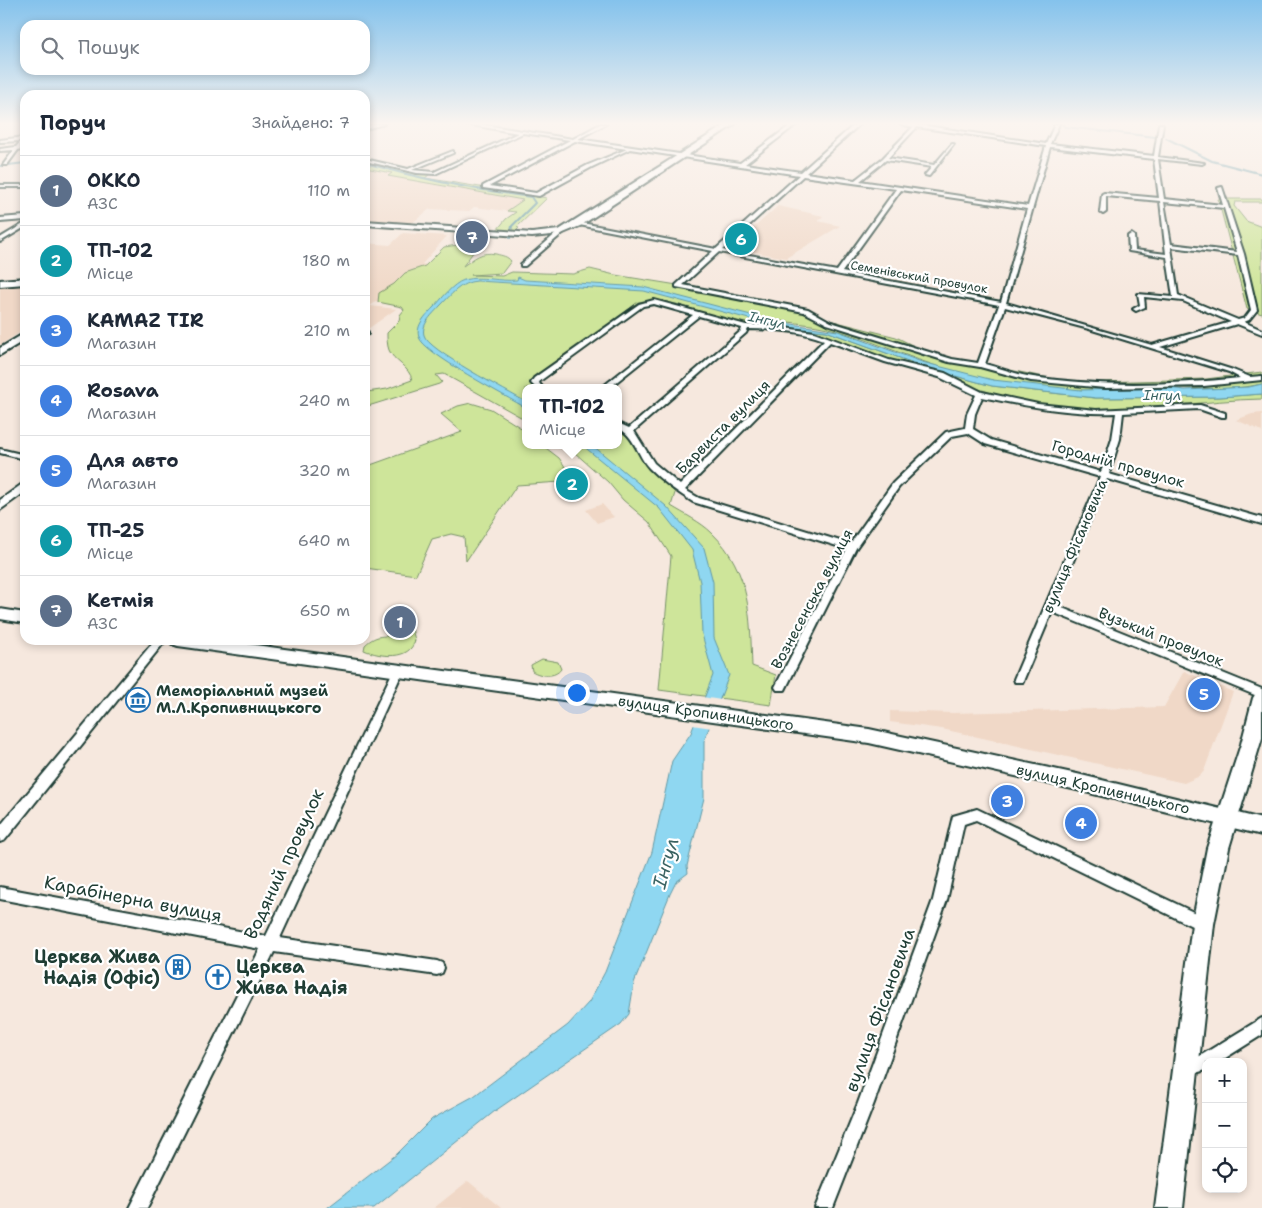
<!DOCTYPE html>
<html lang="uk">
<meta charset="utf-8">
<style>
body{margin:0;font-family:"Shantell Sans",sans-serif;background:#f2f2f3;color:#1f2937}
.controls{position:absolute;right:15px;bottom:15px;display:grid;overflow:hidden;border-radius:10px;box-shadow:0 2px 8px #0003}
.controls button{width:45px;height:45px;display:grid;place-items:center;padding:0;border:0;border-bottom:1px solid #e0e1e3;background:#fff;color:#1f2937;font:25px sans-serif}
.you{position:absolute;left:576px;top:692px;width:18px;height:18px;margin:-12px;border:4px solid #fff;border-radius:50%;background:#1a73e8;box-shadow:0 0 0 8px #1a73e833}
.badge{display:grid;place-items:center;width:32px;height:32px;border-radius:50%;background:#1f6fb2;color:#fff;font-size:16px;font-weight:700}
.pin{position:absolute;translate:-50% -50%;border:2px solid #fff;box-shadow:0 1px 5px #0006}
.popup{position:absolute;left:522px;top:384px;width:100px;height:65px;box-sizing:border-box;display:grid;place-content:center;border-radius:10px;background:#fff;filter:drop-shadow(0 1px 4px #0005);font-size:16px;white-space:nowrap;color:#747a83}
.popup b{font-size:19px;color:#1f2937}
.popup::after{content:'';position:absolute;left:50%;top:100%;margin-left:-10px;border:10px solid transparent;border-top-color:#fff}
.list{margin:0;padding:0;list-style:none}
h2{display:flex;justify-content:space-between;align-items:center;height:65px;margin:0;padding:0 20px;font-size:21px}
h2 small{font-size:16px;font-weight:400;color:#747a83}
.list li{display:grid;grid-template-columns:32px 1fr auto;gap:15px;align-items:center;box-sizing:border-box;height:70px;padding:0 20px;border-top:1px solid #e0e1e3}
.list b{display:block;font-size:19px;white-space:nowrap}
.list p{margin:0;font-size:16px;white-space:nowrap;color:#747a83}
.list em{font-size:16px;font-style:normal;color:#747a83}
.icon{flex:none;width:28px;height:28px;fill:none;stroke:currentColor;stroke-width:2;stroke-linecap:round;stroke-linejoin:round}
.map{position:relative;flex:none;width:1262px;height:1208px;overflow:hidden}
.search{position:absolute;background:#fff;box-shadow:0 2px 8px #0003;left:20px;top:20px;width:350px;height:55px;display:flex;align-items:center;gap:12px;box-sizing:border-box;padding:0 18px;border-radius:15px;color:#747a83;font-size:19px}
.panel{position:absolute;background:#fff;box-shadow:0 2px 8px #0003;left:20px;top:90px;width:350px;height:555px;border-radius:15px}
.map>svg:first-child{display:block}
</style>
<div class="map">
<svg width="1262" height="1208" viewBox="0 0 1262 1208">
<rect width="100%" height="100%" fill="#f6e8de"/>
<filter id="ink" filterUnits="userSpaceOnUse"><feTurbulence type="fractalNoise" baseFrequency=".02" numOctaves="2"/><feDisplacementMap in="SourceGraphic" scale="10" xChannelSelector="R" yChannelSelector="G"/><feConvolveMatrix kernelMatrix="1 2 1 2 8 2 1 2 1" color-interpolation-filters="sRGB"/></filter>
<g filter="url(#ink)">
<!-- built -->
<g fill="#f0d8c7">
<path d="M365 168 392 173 389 176 524 200 507 211 474 207 469 211 430 209 412 223 365 220Z"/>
<path d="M778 206 823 216 818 221 840 226 786 258 731 248Z"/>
<path d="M403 233 447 236 422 264 434 266 417 273 370 306 396 309 365 331V243L390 245Z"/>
<path d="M25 284V329L0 345V287Z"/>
<path d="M1262 413V431L1236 420 1252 414Z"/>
<path d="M602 504 614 517 597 523 586 510Z"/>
<path d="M1184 671 1233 692 1204 771 1200 776 1184 783 942 729 890 722V711L953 713 1164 707Z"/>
<path d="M468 1181 501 1208H434Z"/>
</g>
<!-- green -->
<g fill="#cee59a" stroke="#769167">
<path d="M365 160 429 175 425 178 547 198 517 227 519 228 515 232 497 230 506 219 516 212 507 211 523 200 388 176 392 173 365 168Z"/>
<path d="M1218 199H1262V202H1235L1234 206 1246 221 1262 227V314L1247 309Z"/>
<path d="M465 244 474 246V251L463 266C475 258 481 251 496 254 503 256 507 256 511 261L502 273 471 275 502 276 512 272 573 274 590 269 615 275 746 296 806 308 829 320 896 337 928 353 1058 380 1099 382 1206 379 1262 372V384C1231 391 1199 388 1168 388 1139 388 1110 392 1081 390 1044 388 1005 384 969 375 923 365 881 343 836 330 811 323 784 323 758 317L761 322C719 330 681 293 638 302L569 355 531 379 536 388H526V420L444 374 436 375 442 382 439 384 365 407 367 392 387 389 412 380C410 367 393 361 389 350 387 345 387 338 387 333L399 321 400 315 404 310 402 307 378 302 379 293 394 284 405 273 425 266 444 247Z"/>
<path d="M794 327 826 331 930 369 992 386 1095 398 1220 397 1262 394V399C1205 400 1149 411 1091 411 1040 411 991 392 943 378 913 368 882 361 852 350L855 346C834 338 813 336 791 331Z"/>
<path d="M471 403 491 409 526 431V445H542L559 458 575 481 517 485 466 561 464 537 451 534 432 539 416 575 365 568V467L462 432 441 414 458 406Z"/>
<path d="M618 430 628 437 645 462 675 493 671 506C684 514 701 522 712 533 751 571 750 617 752 666L776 675 771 705 659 690 671 556 649 522 623 500 608 482 566 445H618Z"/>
<path d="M407 628 412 629 415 640C410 661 380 657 364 650L365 645C377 633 387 636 402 638Z"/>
<path d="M542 659 558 662 561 669C555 678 540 676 532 671L531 665Z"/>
</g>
<!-- water -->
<g fill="#8fd7f1" stroke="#6299a5">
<path d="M518 277 525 280 643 287 778 322 838 331 922 362 993 380 1081 390 1169 388 1185 390 1249 387 1262 384V394L1220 397 1096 398 992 386 930 369 826 331 779 327 644 291 477 281C460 282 451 295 440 306 433 314 421 324 424 335 427 350 509 392 526 402V408C508 397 423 353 419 337 415 326 426 315 433 308 442 299 452 284 464 280 481 275 500 282 517 280Z"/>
<path d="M582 445H592L666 506 704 548 713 582 714 638 729 675 704 741V798L687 866 688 873 676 882 670 894 634 983 629 1014 621 1024 495 1111 374 1208H327L397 1154 432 1119 474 1096 568 1025 589 1002 605 972 652 852 672 761 691 733 713 675 702 634 700 582 692 550 659 508Z"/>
</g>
<!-- pier -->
<path fill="#f6e8de" d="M702 697 721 700 712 728 692 725Z"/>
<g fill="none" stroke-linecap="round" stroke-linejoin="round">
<!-- stream -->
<g stroke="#6299a5" stroke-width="2">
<path d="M1062 124 1065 127 1156 137"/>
<path d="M1166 138 1212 161 1262 174"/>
<path d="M365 163C420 179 474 190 531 197L535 203 512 226 510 238"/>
<path d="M0 166 25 163"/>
</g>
<defs>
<g id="street">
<path d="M375 124H384L365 129V127Z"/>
<path d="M466 124H479L573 139 600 124H606L578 139 740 163 792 124H797L745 164 801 172 855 124H860L806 173 855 180 883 158 913 127 901 124H914L1046 144 1055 124H1059L1050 144 1154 156 1159 124H1163L1158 157 1204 163 1202 164 1158 159 1164 199 1223 205 1218 188 1222 187 1244 254 1257 310 1249 320 1244 322 1262 330V334L1237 324 1160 347 1233 370 1250 377 1262 376V380L1204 386 1105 388 1031 381 980 367 949 362 827 324 804 312 676 287V285L713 251 574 224 577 222 716 249 799 175 630 149 592 167 539 196 483 188V186L570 140 523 133 435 174 417 173 365 161V159L408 169 453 151V153L412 170 434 172 518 133ZM917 127 1046 146 1028 206 860 181 886 160 932 167 925 175 929 176 954 144H952L934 165 888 158ZM575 141 627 149 588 165 536 193 490 186ZM1050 147 1154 159 1159 198 1104 193 1102 194 1100 212 1103 214 1106 212V196L1160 201 1166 254 1135 250 1134 236 1131 234 1128 236 1129 251 1167 257 1173 297 1138 294 1140 305 1133 309 1136 311 1145 307 1144 297 1183 301 1231 322 1152 345 1006 303ZM803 176 896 189 837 271 722 250ZM901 190 1027 209 1001 302 842 272ZM1164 202 1224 208 1237 252 1171 244ZM1171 247 1238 255 1251 310 1245 318 1238 320 1178 295ZM719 252 999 305 978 363 952 359 831 322 808 309 683 285ZM1005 307 1089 329 1229 372 1240 378C1172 385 1101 387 1033 377 1017 375 1001 368 985 364Z"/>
<path d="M25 137V141L20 147H22V149L18 150 7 165H3L14 150 0 151V149L16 147 21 141 0 142V140Z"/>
<rect x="0" y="185" width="25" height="2"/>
<path d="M25 216V220L0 222V218Z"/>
<path d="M25 223V227L0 242V238Z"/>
<path d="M559 231 564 232 525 266H521V264Z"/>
<path d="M654 300 746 325H762L814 332 889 360 945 373 982 392 1038 404 1096 410 1200 405 1225 413V417H1222L1199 409 1123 413 1120 439 1109 474 1262 518V524L1107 479 1055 605 1262 689V698L1052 612 1024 679 1023 682H1015L1014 679 1100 477 985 444 968 433 952 436 899 487 856 548 785 690H777L775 687 847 549 693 502C677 492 662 481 649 468 637 455 635 436 618 428V423L629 428 741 331 742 328 699 316 609 388H601L693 315 654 304 643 306 540 381 539 383 543 388H536L531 383 534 378 639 304ZM748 329C773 329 801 331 824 340L680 485 654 463 634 431 746 333ZM830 342 885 362 939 377 976 395 967 414 965 428 946 432 893 483 850 544 699 498 685 490ZM982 397C1026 406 1071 415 1116 413L1112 439 1101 472 991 440 973 429 975 414Z"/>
<path d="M365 331 368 332V334L365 335Z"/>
<path d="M0 449 25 455V459L0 453Z"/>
<path d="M155 640H166L5 840 0 842V826Z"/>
<path d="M398 667 402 668 403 671 280 938 437 961 442 963 444 968 442 973 437 975 274 952 147 1208H129L260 949 0 899V887L266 936 393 671 394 668Z"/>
<path d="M977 809 1208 919 1210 924 1208 929 1203 931 1198 929 976 820 964 824 947 900 874 1103 833 1208H815L858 1103 933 900 952 820 953 816Z"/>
<path d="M1262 1018V1035L1219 1062H1206V1070L1185 1076 1179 1074 1177 1068 1179 1062 1200 1056Z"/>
</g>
<g id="secondary">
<path d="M365 124H369L365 127Z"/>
<path d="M727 124H735L580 226 561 234 532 237 365 225V221L532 233 559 230Z"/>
<path d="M25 278V284L0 286V280Z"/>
<path d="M25 333V340L0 355V348Z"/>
<path d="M25 482V492L0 510V500Z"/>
<path d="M0 609 25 613V623L0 619Z"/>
<path d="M170 640H219L869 729 1077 774 1262 819V835L1077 790 869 743 178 646 172 644Z"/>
</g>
<path id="primary" d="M1262 691V738L1229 848 1214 924 1183 1208H1155L1192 924 1207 848 1241 744 1253 698 1256 693Z"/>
</defs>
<!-- street casing -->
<use href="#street" stroke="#1f3d34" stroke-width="4"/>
<!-- secondary casing -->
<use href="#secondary" stroke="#1f3d34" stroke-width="4"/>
<!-- primary casing -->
<use href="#primary" stroke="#1f3d34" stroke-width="4"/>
<!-- street -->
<use href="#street" fill="#fff" fill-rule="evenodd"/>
<!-- secondary -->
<use href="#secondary" fill="#fff" fill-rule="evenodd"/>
<!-- primary -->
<use href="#primary" fill="#fff" fill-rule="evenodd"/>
</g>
</g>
<!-- sky -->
<linearGradient id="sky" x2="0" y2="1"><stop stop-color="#84c2ec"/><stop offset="0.42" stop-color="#fbf5f0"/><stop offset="1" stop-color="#fbf5f0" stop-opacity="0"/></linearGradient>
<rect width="1262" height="294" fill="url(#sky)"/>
<!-- icons -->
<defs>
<symbol id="museum-ring" viewBox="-11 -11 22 22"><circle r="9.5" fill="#fff" stroke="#1f6fb2" stroke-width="1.5"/><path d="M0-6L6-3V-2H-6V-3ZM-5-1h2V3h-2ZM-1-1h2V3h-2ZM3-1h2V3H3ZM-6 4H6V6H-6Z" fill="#1f6fb2"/></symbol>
<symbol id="building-ring" viewBox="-11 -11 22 22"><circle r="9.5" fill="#fff" stroke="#1f6fb2" stroke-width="1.5"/><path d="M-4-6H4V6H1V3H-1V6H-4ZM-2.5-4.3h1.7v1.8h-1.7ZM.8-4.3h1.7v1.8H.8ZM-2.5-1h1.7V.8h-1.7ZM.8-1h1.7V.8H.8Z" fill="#1f6fb2"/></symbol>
<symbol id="church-ring" viewBox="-11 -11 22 22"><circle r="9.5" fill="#fff" stroke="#1f6fb2" stroke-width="1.5"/><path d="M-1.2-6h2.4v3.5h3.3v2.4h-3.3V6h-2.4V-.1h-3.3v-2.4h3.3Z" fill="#1f6fb2"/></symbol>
</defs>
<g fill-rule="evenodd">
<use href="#museum-ring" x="124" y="686" width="28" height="28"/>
<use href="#building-ring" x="164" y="953" width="28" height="28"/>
<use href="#church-ring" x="204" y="963" width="28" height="28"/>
</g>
<g text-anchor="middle" stroke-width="4.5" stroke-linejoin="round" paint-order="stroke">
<!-- far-street labels -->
<g font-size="12" fill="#1f3d34" stroke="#fff">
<text transform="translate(919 277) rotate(10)" y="4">Семенівський провулок</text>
</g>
<!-- far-water labels -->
<g font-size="14" font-style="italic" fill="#3b6463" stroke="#fff">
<text transform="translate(767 320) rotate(13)" y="5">Інгул</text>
<text x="1162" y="400">Інгул</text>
</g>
<!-- street labels -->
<g font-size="15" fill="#1f3d34" stroke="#fff">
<text transform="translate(723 427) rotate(-45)" y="5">Барвиста вулиця</text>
<text transform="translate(1118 464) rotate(16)" y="5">Городній провулок</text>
<text transform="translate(1075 546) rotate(-67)" y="5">вулиця Фісановича</text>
<text transform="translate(812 599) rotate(-62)" y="5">Вознесенська вулиця</text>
<text transform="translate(1161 637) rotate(22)" y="5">Вузький провулок</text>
<text transform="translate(706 713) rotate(8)" y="5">вулиця Кропивницького</text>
<text transform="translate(1103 789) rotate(13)" y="5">вулиця Кропивницького</text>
</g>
<!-- poi labels -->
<g font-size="15" font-weight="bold" fill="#1f3d34" stroke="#fff" text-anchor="start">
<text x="156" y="696">Меморіальний музей<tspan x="156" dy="17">М.Л.Кропивницького</tspan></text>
</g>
<!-- near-street labels -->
<g font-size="18" fill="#1f3d34" stroke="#fff">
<text transform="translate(284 864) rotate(-65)" y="6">Водяний провулок</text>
<text transform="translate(133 899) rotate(11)" y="6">Карабінерна вулиця</text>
<text transform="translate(880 1010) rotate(-70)" y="6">вулиця Фісановича</text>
</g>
<!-- near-poi labels -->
<g font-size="18" font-weight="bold" fill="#1f3d34" stroke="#fff" text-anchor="end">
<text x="160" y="963">Церква Жива<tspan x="160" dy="21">Надія (Офіс)</tspan></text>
<text x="236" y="973" text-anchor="start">Церква<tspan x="236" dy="21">Жива Надія</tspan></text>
</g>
<!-- near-water labels -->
<g font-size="19" font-style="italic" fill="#3b6463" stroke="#fff">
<text transform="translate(665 863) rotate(-74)" y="7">Інгул</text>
</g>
</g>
</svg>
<div class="controls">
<button>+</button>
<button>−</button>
<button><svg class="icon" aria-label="locate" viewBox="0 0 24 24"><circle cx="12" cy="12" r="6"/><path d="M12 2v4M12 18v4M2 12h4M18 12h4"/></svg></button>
</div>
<div class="you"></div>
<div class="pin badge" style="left:400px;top:622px;background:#5c6f8a">1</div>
<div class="pin badge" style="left:572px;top:484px;background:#0f9aa8">2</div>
<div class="popup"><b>ТП-102</b>Місце</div>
<div class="pin badge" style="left:1007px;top:801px;background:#3f7fe0">3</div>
<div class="pin badge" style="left:1081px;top:823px;background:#3f7fe0">4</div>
<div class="pin badge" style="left:1204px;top:694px;background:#3f7fe0">5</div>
<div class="pin badge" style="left:741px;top:239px;background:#0f9aa8">6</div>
<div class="pin badge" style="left:472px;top:237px;background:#5c6f8a">7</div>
<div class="search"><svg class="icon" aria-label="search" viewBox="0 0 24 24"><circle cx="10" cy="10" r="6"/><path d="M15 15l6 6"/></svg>Пошук</div>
<section class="panel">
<h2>Поруч<small>Знайдено: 7</small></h2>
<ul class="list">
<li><span class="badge" style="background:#5c6f8a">1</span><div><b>ОККО</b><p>АЗС</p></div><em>110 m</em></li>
<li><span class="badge" style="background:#0f9aa8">2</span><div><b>ТП-102</b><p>Місце</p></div><em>180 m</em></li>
<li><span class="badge" style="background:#3f7fe0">3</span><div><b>KAMAZ TIR</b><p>Магазин</p></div><em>210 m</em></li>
<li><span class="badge" style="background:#3f7fe0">4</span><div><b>Rosava</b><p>Магазин</p></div><em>240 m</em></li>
<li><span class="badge" style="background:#3f7fe0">5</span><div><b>Для авто</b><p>Магазин</p></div><em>320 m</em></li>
<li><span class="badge" style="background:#0f9aa8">6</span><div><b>ТП-25</b><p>Місце</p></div><em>640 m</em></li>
<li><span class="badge" style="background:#5c6f8a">7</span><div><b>Кетмія</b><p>АЗС</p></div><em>650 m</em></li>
</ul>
</section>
</div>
